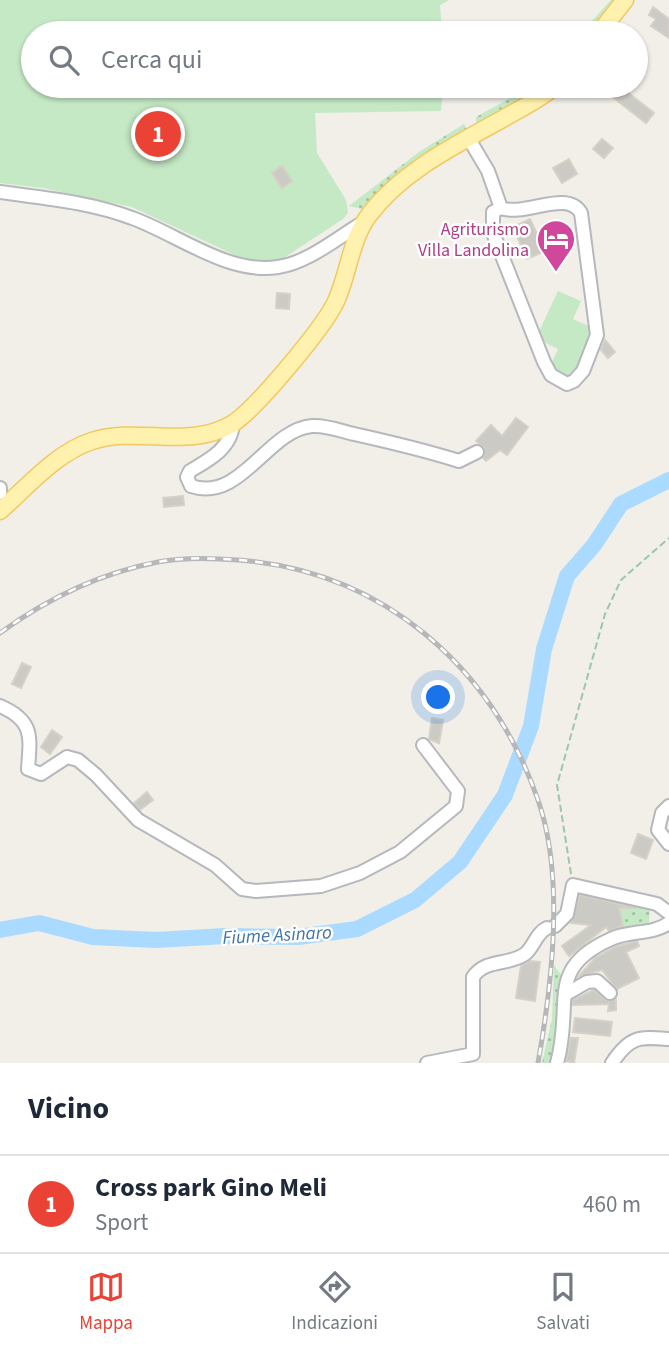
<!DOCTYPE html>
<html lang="it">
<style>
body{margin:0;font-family:"Source Sans 3",sans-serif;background:#f6f6f7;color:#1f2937}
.you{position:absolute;left:439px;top:698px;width:24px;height:24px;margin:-18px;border:5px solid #fff;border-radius:50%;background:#1a73e8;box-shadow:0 0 0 10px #1a73e833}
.badge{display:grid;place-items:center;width:46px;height:46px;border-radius:50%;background:#ea4335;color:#fff;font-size:23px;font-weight:700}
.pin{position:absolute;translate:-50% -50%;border:4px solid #fff;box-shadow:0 2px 7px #0006}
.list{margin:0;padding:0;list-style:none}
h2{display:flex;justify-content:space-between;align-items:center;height:91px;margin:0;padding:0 28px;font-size:30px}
h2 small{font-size:23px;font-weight:400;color:#747a83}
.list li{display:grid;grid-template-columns:46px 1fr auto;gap:21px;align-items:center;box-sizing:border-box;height:98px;padding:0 28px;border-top:2px solid #e0e1e3}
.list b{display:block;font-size:26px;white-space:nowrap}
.list p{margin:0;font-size:23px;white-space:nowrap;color:#747a83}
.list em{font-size:23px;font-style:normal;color:#747a83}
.icon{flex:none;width:38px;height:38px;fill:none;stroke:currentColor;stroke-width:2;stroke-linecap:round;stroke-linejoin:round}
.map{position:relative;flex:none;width:669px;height:1063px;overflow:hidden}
.search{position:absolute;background:#fff;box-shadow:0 2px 5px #0004;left:21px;right:21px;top:21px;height:77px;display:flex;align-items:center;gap:18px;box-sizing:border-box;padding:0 24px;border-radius:38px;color:#747a83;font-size:26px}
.sheet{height:189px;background:#fff}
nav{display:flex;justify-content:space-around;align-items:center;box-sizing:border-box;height:98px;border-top:2px solid #e0e1e3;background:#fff;font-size:19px;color:#747a83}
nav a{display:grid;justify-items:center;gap:4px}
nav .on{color:#ea4335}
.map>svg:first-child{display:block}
</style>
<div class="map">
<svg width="669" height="1063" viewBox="0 0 669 1063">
<defs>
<pattern id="grass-dots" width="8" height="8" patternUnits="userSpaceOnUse" patternTransform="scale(1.75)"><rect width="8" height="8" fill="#c5e8c5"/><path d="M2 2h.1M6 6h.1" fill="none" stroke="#a3c0a4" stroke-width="1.8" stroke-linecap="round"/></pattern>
</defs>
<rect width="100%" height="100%" fill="#f1efe8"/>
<!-- grass -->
<g fill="url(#grass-dots)">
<path d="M611 0H617L593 33H581Z"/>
<path d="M532 86H548L477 128 476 117Z"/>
<path d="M464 124 469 133 366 210 349 206 419 152Z"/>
<path d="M637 901 650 904 649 925 624 929 618 906 635 909Z"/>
<path d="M554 965 561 975 557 1045 553 1063H542L552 1019Z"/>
</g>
<!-- pitch -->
<g fill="#c5e8c5">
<path d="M0 0H449L440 5 442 33H33V86H443L441 111 315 113 317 153 346 200 348 213 343 219 279 261H263L241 258 132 207 43 188 0 183Z"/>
<path d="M558 291 581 301 573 319 595 329 572 378 550 367 558 349 536 338Z"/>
</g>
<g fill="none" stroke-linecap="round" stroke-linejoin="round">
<!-- river -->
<path stroke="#aadaff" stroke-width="16" d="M0 930 39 923 93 937 156 940 225 936 298 937 357 929 415 900 460 862 505 795 531 726 544 649 567 576 594 545 621 504 669 480"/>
</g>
<!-- building -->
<g fill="#cccac5" stroke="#d6d1c6" stroke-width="2">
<path d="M653 7 669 19V38L651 26 656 19 649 15Z"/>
<path d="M609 86H619L654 113 646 123 605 91Z"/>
<path d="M602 139 613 148 604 158 593 149Z"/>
<path d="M569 159 577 174 562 183 553 168Z"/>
<path d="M282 166 292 181 282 188 272 173Z"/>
<path d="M530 219 545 251 527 259 513 227Z"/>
<path d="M277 293 290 294 289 309 276 308Z"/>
<path d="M605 340 615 352 608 358 601 350Z"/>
<path d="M516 418 528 427 507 455 500 450 486 461 483 458 485 449 476 441 491 425 502 436Z"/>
<path d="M183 496 184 505 164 507 163 498Z"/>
<path d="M22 663 31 667 21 688 12 684Z"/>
<path d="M432 718 443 720 439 743 429 739Z"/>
<path d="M52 730 62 737 50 754 41 747Z"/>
<path d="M147 792 153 800 140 810 134 803Z"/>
<path d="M638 834 653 840 646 859 631 853Z"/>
<path d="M580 895 636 908H619L623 926 609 931 606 927 569 956 562 946 591 925 571 923Z"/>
<path d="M637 941 639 946 626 952 639 978 617 989 602 970 579 976 595 958 615 947Z"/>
<path d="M530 961 540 962 535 1001 516 998 521 966Z"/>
<path d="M594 990 607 1001 616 999V1010L608 1011 609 1004 573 1005V1000Z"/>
<path d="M575 1018 612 1022 610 1036 573 1032Z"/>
<path d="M571 1038H578L574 1063 566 1061Z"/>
</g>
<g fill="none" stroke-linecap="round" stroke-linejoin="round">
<defs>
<g id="minor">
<path d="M469 139 488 171 501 208 493 212V233L544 362 551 375 567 384 574 381 583 371 597 335 581 213C567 189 525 217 501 208"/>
<path d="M0 192C43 198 91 202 132 218 177 234 228 275 278 267 308 263 338 237 364 222"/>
<path d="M233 423C232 448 209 460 190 471L187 477 191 486C241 503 267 430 312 426 326 425 341 431 354 434 390 442 424 450 459 461L477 452"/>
<path d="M0 488V493"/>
<path d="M0 706C35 721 30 738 28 769L41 774 67 757 78 760 96 775 138 820 215 865 242 889 256 891 321 886 360 873 400 852 456 806 458 791 423 745"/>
<path d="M669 806 662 813 658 830 669 844"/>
<path d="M555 926 567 914 573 885 657 904 669 913"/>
<path d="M566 994 587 982 597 981 610 993"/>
<path d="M427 1063 473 1054V977C486 958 508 966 525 954 534 947 536 933 547 928"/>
<path d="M557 1063C574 1003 544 969 611 939 630 930 652 935 669 923"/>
<path d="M612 1063C630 1036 638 1037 669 1039"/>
</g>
<g id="major">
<path d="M599 33 625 0"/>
<path d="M0 511C27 487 57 452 92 441 139 426 188 450 232 424 255 410 327 324 337 299 349 271 351 239 369 215 403 170 458 144 506 117 523 107 541 99 555 86"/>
</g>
</defs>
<!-- minor casing -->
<use href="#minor" stroke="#b5b8bc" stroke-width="16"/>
<!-- major casing -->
<use href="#major" stroke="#f2c960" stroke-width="19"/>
<!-- path -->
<path stroke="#9cc7a9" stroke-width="2" stroke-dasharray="7 3.5" stroke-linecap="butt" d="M571 874 557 785 605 614 621 580 669 538"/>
<!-- minor -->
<use href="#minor" stroke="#fff" stroke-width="12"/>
<!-- major -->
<use href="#major" stroke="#fff2af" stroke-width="16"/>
<defs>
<path id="rail" d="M0 633C48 598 101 573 158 562 183 557 213 558 238 560 382 571 491 665 538 800 565 877 552 984 538 1063"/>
</defs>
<!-- rail casing -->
<use href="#rail" stroke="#b6b7b8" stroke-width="5"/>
<!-- rail -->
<use href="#rail" stroke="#fff" stroke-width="2.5" stroke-dasharray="8" stroke-linecap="butt"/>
</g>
<!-- icons -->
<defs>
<symbol id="hotel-pin" viewBox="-11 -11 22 30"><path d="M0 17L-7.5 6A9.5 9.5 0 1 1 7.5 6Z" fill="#d1479c" stroke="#fff"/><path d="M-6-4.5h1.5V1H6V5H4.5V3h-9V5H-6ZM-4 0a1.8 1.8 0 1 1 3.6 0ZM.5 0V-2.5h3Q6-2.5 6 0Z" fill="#fff"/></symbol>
</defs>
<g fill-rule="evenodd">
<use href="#hotel-pin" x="534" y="217" width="44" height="60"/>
</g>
<g text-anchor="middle" stroke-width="5" stroke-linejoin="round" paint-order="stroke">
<!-- hotel labels -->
<g font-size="18" fill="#b23c85" stroke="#fff" text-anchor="end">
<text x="529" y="235">Agriturismo<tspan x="529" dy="21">Villa Landolina</tspan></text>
</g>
<!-- water labels -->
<g font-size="19" font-style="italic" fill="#4174aa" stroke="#fff">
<text transform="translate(277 934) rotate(-3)" y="7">Fiume Asinaro</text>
</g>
</g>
</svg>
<div class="you"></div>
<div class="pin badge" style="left:158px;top:134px">1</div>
<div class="search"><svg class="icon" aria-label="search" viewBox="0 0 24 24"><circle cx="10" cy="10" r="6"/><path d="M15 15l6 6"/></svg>Cerca qui</div>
</div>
<section class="sheet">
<h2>Vicino<small></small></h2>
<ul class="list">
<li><span class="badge">1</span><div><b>Cross park Gino Meli</b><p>Sport</p></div><em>460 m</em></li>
</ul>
</section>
<nav>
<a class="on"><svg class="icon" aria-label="map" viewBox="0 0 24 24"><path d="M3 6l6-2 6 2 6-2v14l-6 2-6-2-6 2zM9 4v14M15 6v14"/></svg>Mappa</a>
<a><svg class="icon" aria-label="directions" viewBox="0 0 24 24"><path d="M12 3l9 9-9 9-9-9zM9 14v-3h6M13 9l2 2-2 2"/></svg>Indicazioni</a>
<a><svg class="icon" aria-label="saved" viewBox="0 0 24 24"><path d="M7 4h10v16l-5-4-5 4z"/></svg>Salvati</a>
</nav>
